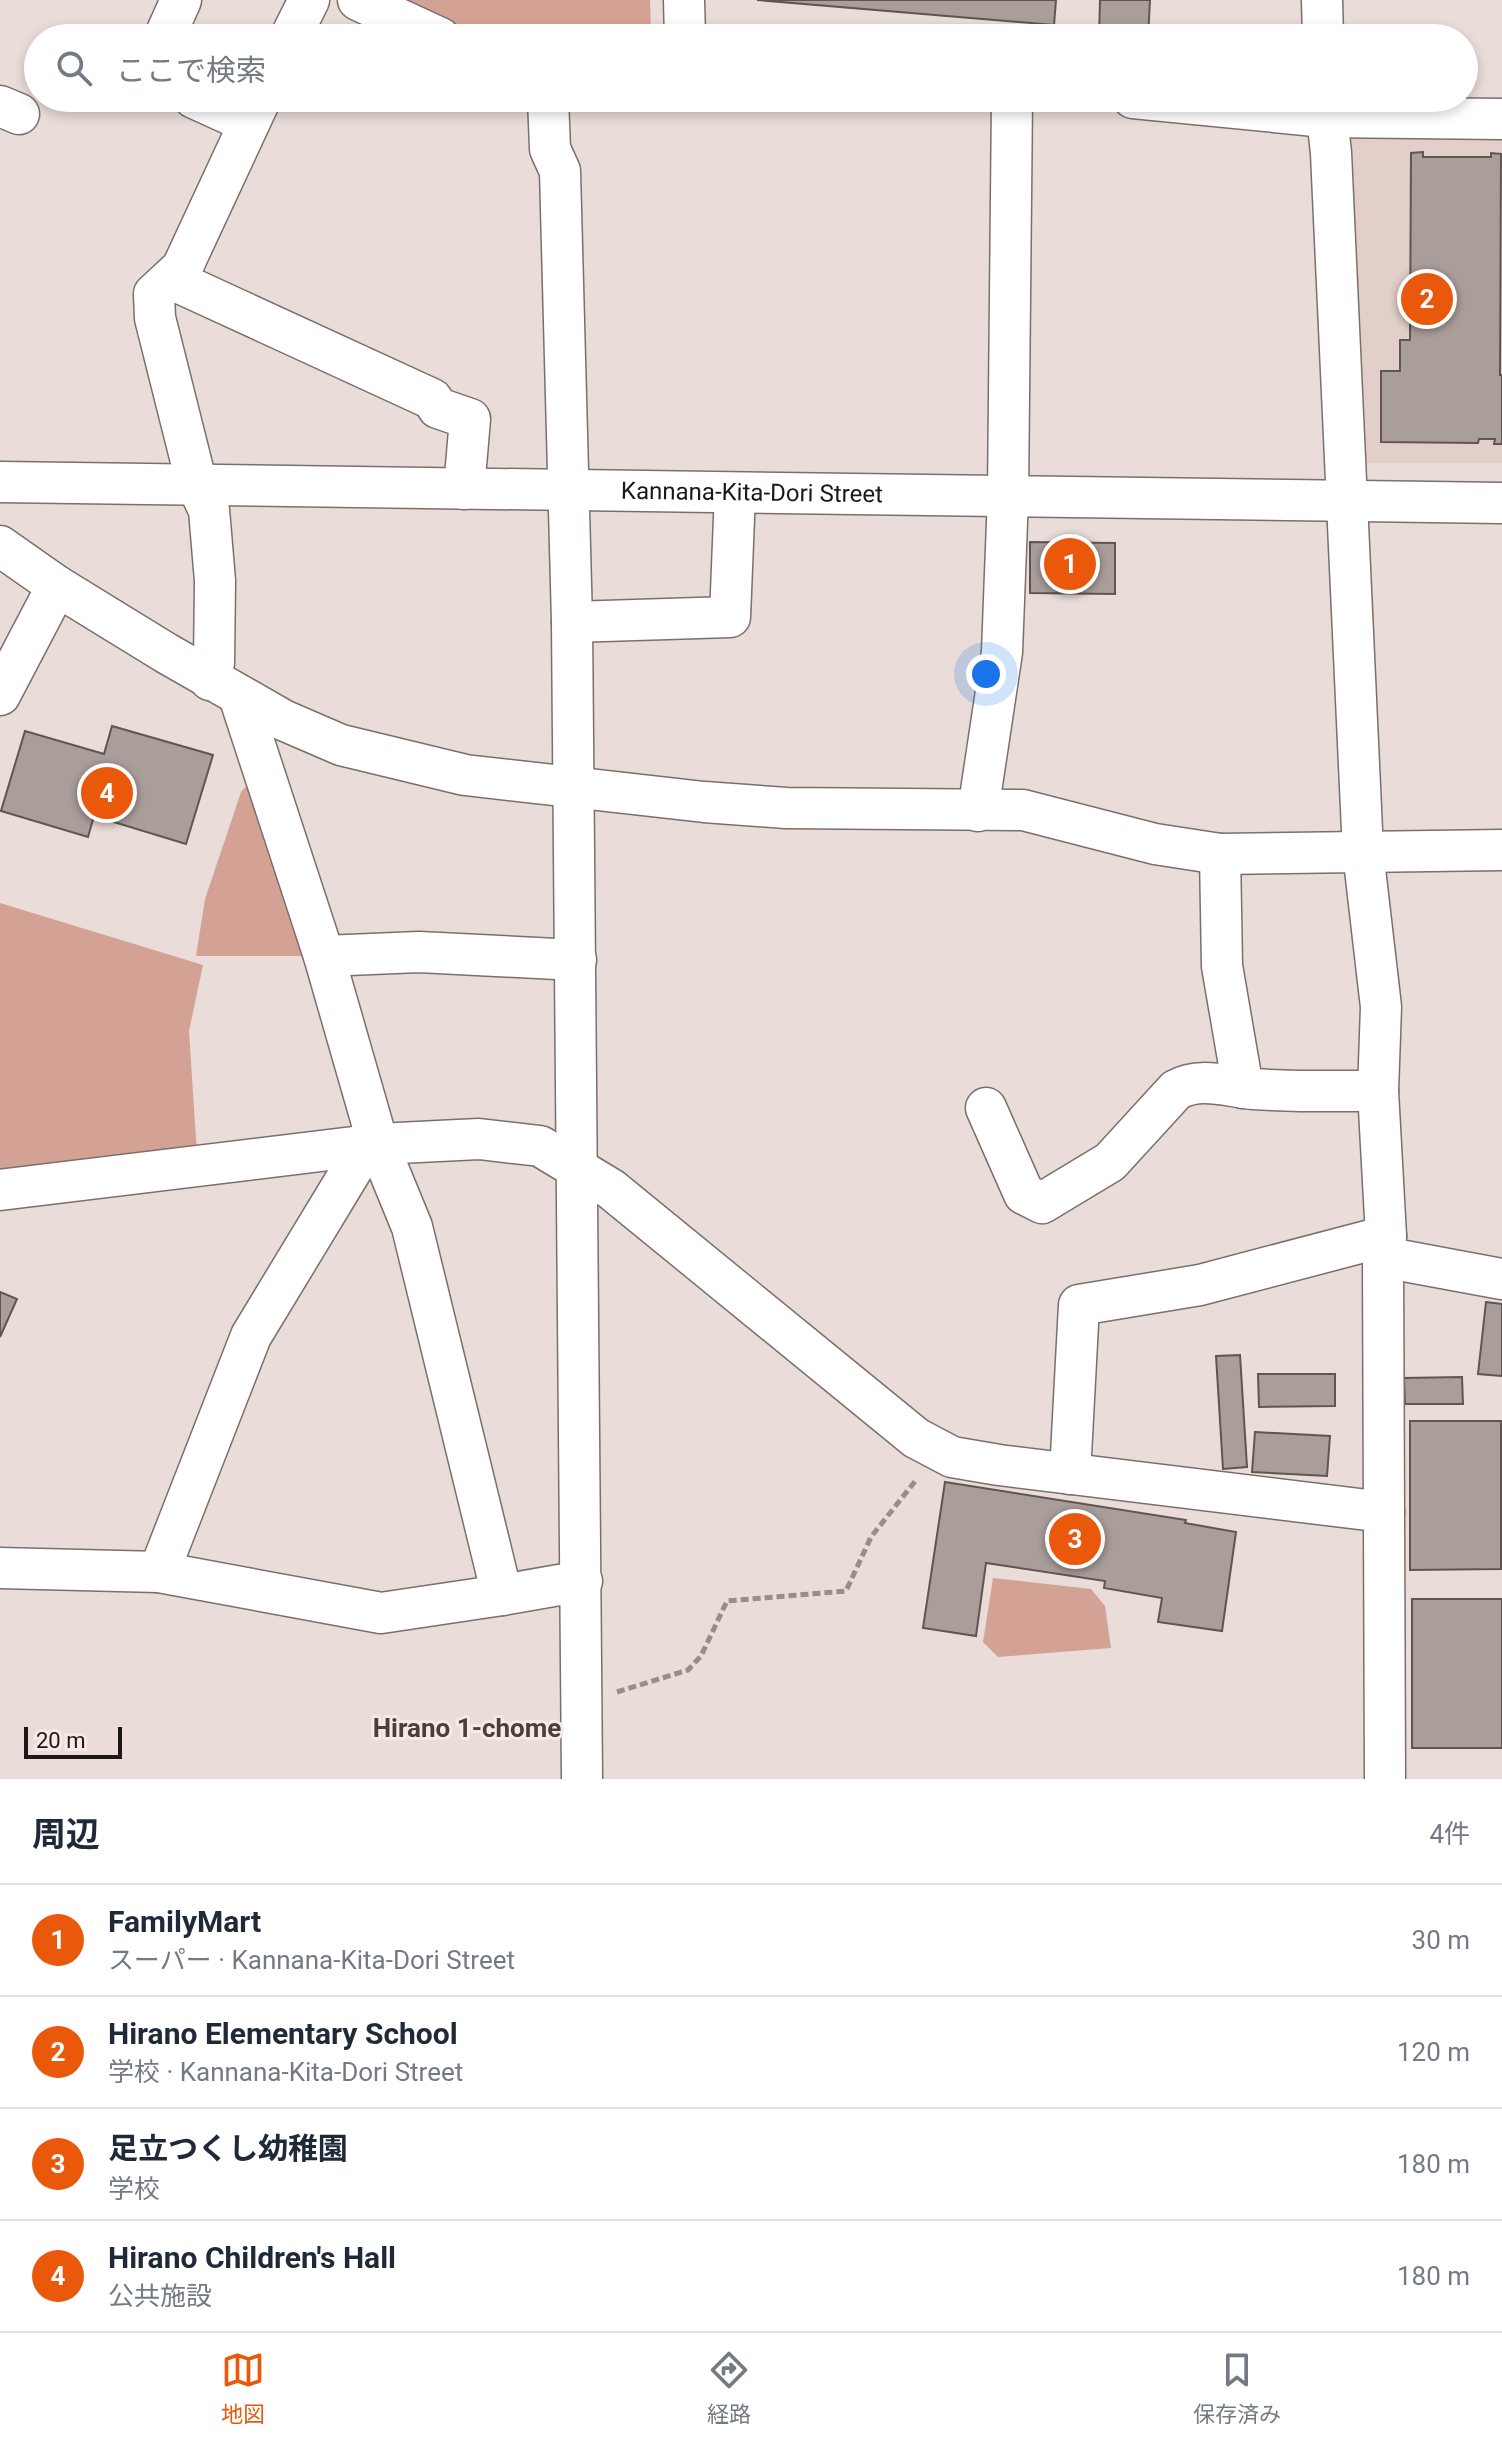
<!DOCTYPE html>
<html lang="ja">
<meta charset="utf-8">
<style>
body{margin:0;font-family:Roboto,"Noto Sans JP",sans-serif;background:#f6f6f7;color:#1f2937}
.scale{position:absolute;left:24px;bottom:20px;width:98px;box-sizing:border-box;padding-left:8px;border:4px solid #1c1816;border-top:0;font-size:22px;line-height:28px;white-space:nowrap;color:#1c1816;-webkit-text-stroke:6px #f6e9e6;paint-order:stroke}
.you{position:absolute;left:986px;top:674px;width:28px;height:28px;margin:-20px;border:6px solid #fff;border-radius:50%;background:#1a73e8;box-shadow:0 0 0 12px #1a73e833}
.badge{display:grid;place-items:center;width:52px;height:52px;border-radius:50%;background:#ea580c;color:#fff;font-size:26px;font-weight:700}
.pin{position:absolute;translate:-50% -50%;border:4px solid #fff;box-shadow:0 2px 8px #0006}
.list{margin:0;padding:0;list-style:none}
h2{display:flex;justify-content:space-between;align-items:center;height:104px;margin:0;padding:0 32px;font-size:34px}
h2 small{font-size:26px;font-weight:400;color:#747a83}
.list li{display:grid;grid-template-columns:52px 1fr auto;gap:24px;align-items:center;box-sizing:border-box;height:112px;padding:0 32px;border-top:2px solid #e0e1e3}
.list b{display:block;font-size:30px;white-space:nowrap}
.list p{margin:0;font-size:26px;white-space:nowrap;color:#747a83}
.list em{font-size:26px;font-style:normal;color:#747a83}
.icon{flex:none;width:44px;height:44px;fill:none;stroke:currentColor;stroke-width:2;stroke-linecap:round;stroke-linejoin:round}
.map{position:relative;flex:none;width:1502px;height:1779px;overflow:hidden}
.search{position:absolute;background:#fff;box-shadow:0 4px 12px #0003;left:24px;right:24px;top:24px;height:88px;display:flex;align-items:center;gap:20px;box-sizing:border-box;padding:0 28px;border-radius:44px;color:#747a83;font-size:30px}
.sheet{height:552px;background:#fff}
nav{display:flex;justify-content:space-around;align-items:center;box-sizing:border-box;height:112px;border-top:2px solid #e0e1e3;background:#fff;font-size:22px;color:#747a83}
nav a{display:grid;justify-items:center;gap:4px}
nav .on{color:#ea580c}
.map>svg:first-child{display:block}
</style>
<div class="map">
<svg width="1502" height="1779" viewBox="0 0 1502 1779">
<rect width="100%" height="100%" fill="#e9dcd9"/>
<!-- built -->
<path fill="#e3cfc9" d="M1502 130V463H1360L1345 136Z"/>
<!-- green -->
<g fill="#d4a294">
<path d="M385 0H650L651 34 649 38H468Z"/>
<path d="M249 783 311 956H196L205 899 241 792Z"/>
<path d="M0 903 203 965 189 1031 197 1154 0 1178Z"/>
<path d="M993 1578 1091 1589 1105 1606 1111 1648 998 1657 983 1642Z"/>
</g>
<!-- building -->
<g fill="#aa9e9b" stroke="#605552" stroke-width="2">
<path d="M757 0H1056L1054 25Z"/>
<path d="M1100 0H1150L1148 38H1099Z"/>
<path d="M1423 152V157H1491V153L1501 154 1500 375H1502V444H1494L1495 439H1479L1478 443 1381 442V371H1400V340H1410L1411 153Z"/>
<path d="M1030 542 1115 543V594L1030 593Z"/>
<path d="M112 726 213 755 186 844 94 816 88 837 1 811 25 731 104 754Z"/>
<path d="M0 1292 17 1299 0 1337Z"/>
<path d="M1486 1302 1502 1304V1376L1478 1374Z"/>
<path d="M1240 1355 1247 1467 1223 1469 1216 1356Z"/>
<path d="M1258 1374H1335V1406L1259 1407Z"/>
<path d="M1462 1377 1463 1404H1405L1404 1378Z"/>
<path d="M1410 1421H1501V1569L1410 1570Z"/>
<path d="M1255 1432 1330 1436 1327 1476 1252 1472Z"/>
<path d="M945 1482 1186 1520 1185 1523 1236 1532 1222 1631 1158 1622 1162 1598 1104 1588 1105 1581 986 1563 976 1636 923 1628Z"/>
<rect x="1412" y="1599" width="90" height="149"/>
</g>
<g fill="none" stroke-linecap="round" stroke-linejoin="round">
<defs>
<g id="minor">
<path d="M358 0 440 38"/>
<path d="M684 0 685 38"/>
<path d="M1322 0 1323 38"/>
<path d="M164 38 181 0"/>
<path d="M290 38 309 0"/>
<path d="M194 98 249 123"/>
<path d="M548 98 550 149 560 171 572 622 582 1779"/>
<path d="M1133 98 1325 117 1502 119"/>
<path d="M1325 98 1331 153 1363 852 1381 1007 1378 1091 1386 1236 1383 1257 1385 1779"/>
<path d="M0 106 19 114"/>
<path d="M171 279 432 399 438 408 470 419 464 489"/>
<path id="s1" d="M0 482 1502 503"/>
<path d="M0 546 57 586 166 653 283 720 341 745 465 775 704 802 786 808 1023 810 1155 844 1220 854 1502 850"/>
<path d="M572 622 730 617 735 493"/>
<path d="M210 680 214 663 215 581 209 510 197 485 155 318 154 294 182 268 261 98"/>
<path d="M0 695 57 586"/>
<path d="M239 696 324 956 378 1144 412 1227 502 1595 582 1581"/>
<path d="M978 811 1002 652 1008 496 1012 98"/>
<path d="M1220 854 1222 966 1243 1088"/>
<path d="M324 956 419 952 576 960"/>
<path d="M986 1108 1024 1194 1042 1203 1110 1162 1176 1090C1201 1076 1228 1087 1254 1089 1295 1092 1337 1091 1378 1091"/>
<path d="M0 1190 378 1144 479 1139 540 1146 611 1189 916 1438 952 1457 999 1465 1384 1512"/>
<path d="M1383 1257 1502 1279"/>
<path d="M1070 1474 1079 1305 1200 1285 1386 1236"/>
<path d="M0 1568 159 1572 251 1336 354 1166 378 1144"/>
<path d="M159 1572 381 1613 502 1595"/>
</g>
</defs>
<!-- minor casing -->
<use href="#minor" stroke="#7b6f6c" stroke-width="43"/>
<!-- path -->
<path stroke="#978d8b" stroke-width="5" stroke-dasharray="8 4" stroke-linecap="butt" d="M617 1692 688 1670 701 1656 727 1601 846 1591 871 1537 916 1480"/>
<!-- minor -->
<use href="#minor" stroke="#fff" stroke-width="40"/>
</g>
<g text-anchor="middle" stroke-width="6" stroke-linejoin="round" paint-order="stroke">
<!-- street labels -->
<g font-size="24" fill="#1c1816" stroke="#f6e9e6">
<text dy="8" stroke="none"><textPath href="#s1" startOffset="752">Kannana-Kita-Dori Street</textPath></text>
</g>
<!-- neighbourhood labels -->
<g font-size="26" font-weight="bold" fill="#493f3c" stroke="#f6e9e6">
<text x="467" y="1737">Hirano 1-chome</text>
</g>
</g>
</svg>
<div class="scale">20 m</div>
<div class="you"></div>
<div class="pin badge" style="left:1070px;top:564px">1</div>
<div class="pin badge" style="left:1427px;top:299px">2</div>
<div class="pin badge" style="left:1075px;top:1539px">3</div>
<div class="pin badge" style="left:107px;top:793px">4</div>
<div class="search"><svg class="icon" aria-label="search" viewBox="0 0 24 24"><circle cx="10" cy="10" r="6"/><path d="M15 15l6 6"/></svg>ここで検索</div>
</div>
<section class="sheet">
<h2>周辺<small>4件</small></h2>
<ul class="list">
<li><span class="badge">1</span><div><b>FamilyMart</b><p>スーパー · Kannana-Kita-Dori Street</p></div><em>30 m</em></li>
<li><span class="badge">2</span><div><b>Hirano Elementary School</b><p>学校 · Kannana-Kita-Dori Street</p></div><em>120 m</em></li>
<li><span class="badge">3</span><div><b>足立つくし幼稚園</b><p>学校</p></div><em>180 m</em></li>
<li><span class="badge">4</span><div><b>Hirano Children's Hall</b><p>公共施設</p></div><em>180 m</em></li>
</ul>
</section>
<nav>
<a class="on"><svg class="icon" aria-label="map" viewBox="0 0 24 24"><path d="M3 6l6-2 6 2 6-2v14l-6 2-6-2-6 2zM9 4v14M15 6v14"/></svg>地図</a>
<a><svg class="icon" aria-label="directions" viewBox="0 0 24 24"><path d="M12 3l9 9-9 9-9-9zM9 14v-3h6M13 9l2 2-2 2"/></svg>経路</a>
<a><svg class="icon" aria-label="saved" viewBox="0 0 24 24"><path d="M7 4h10v16l-5-4-5 4z"/></svg>保存済み</a>
</nav>
